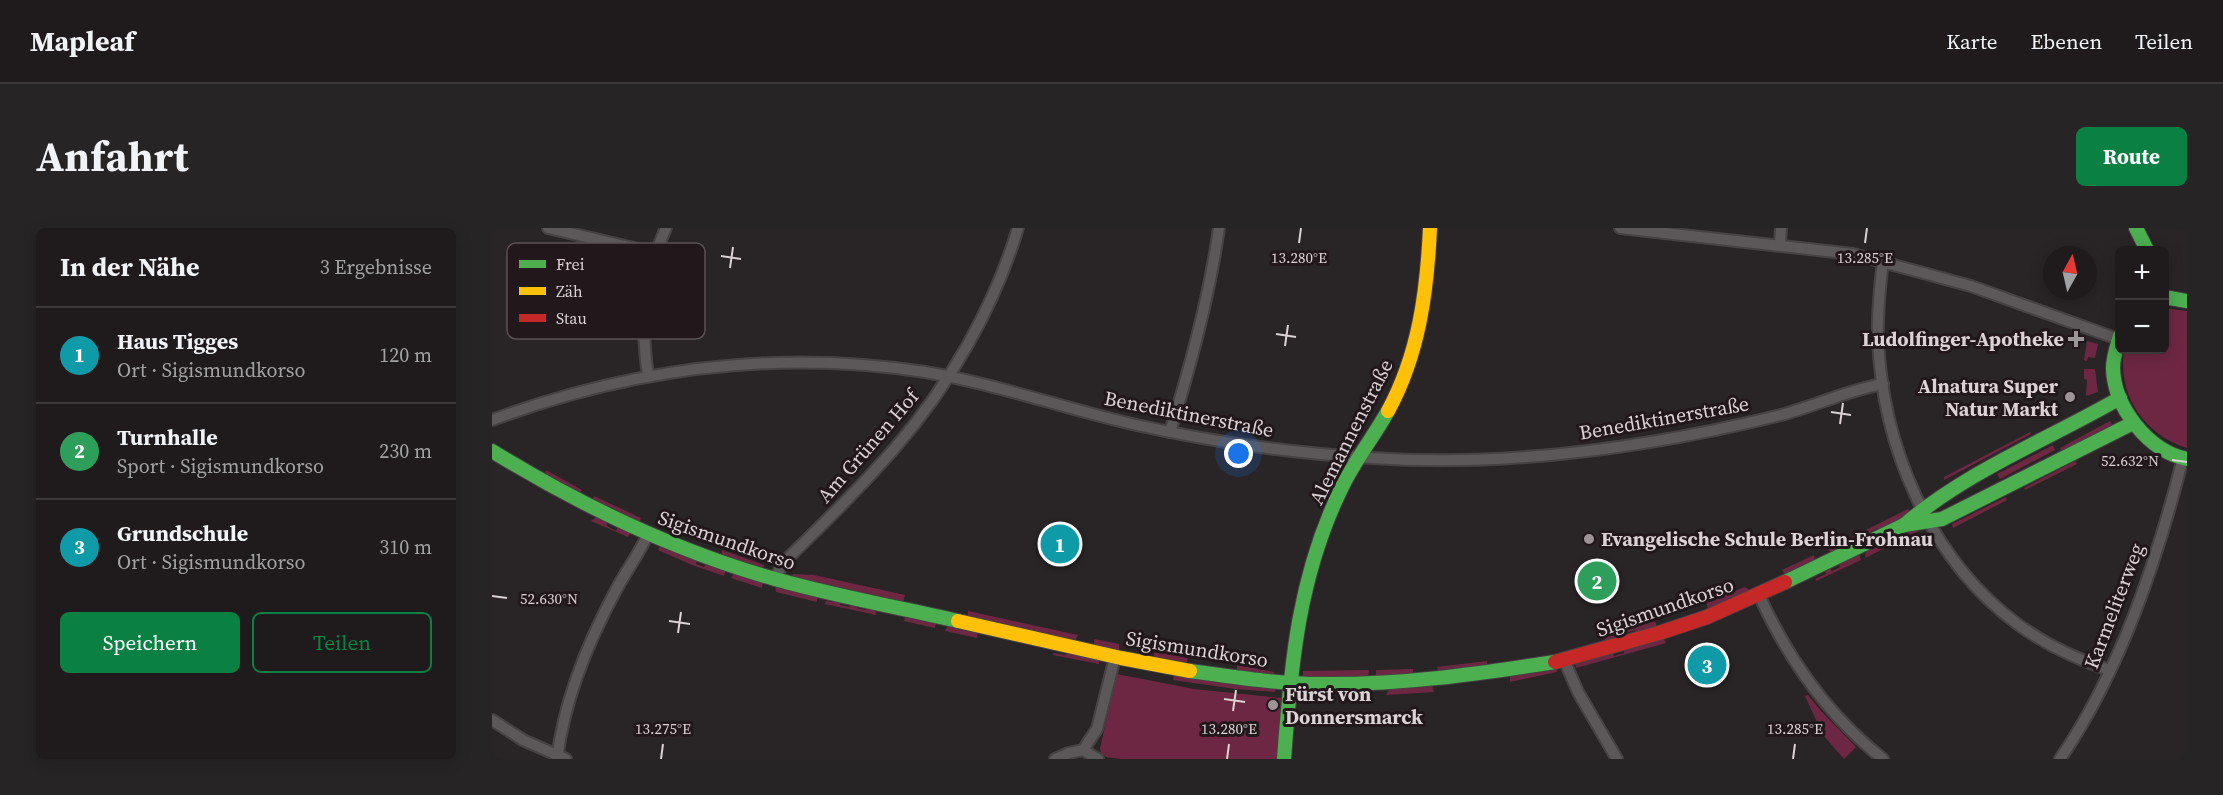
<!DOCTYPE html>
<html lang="de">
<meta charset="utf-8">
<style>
body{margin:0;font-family:"Source Serif 4",serif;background:#272425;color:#f1f3f6}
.controls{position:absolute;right:18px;top:18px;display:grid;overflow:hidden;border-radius:9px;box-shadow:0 3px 15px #0003}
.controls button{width:54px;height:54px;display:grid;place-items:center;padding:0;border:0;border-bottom:2px solid #3c393b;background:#1f1b1c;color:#f1f3f6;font:30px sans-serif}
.compass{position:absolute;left:1551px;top:18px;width:54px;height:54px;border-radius:50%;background:#1f1b1c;box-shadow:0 3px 15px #0003;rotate:8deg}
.you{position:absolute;left:747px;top:226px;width:21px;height:21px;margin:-15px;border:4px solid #fff;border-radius:50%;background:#1a73e8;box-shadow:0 0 0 9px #1a73e833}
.badge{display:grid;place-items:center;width:39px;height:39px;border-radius:50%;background:#0b8043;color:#fff;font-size:20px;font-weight:700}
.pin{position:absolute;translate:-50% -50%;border:3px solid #fff;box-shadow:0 2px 6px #0006}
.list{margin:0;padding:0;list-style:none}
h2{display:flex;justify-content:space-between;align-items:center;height:78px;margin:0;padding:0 24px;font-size:26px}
h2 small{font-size:20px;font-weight:400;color:#a1a1a3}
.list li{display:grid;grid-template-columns:39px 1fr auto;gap:18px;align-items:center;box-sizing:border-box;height:96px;padding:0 24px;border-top:2px solid #3c393b}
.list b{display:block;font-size:22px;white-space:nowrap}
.list p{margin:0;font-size:20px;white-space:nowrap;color:#a1a1a3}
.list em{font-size:20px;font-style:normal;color:#a1a1a3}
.actions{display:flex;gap:12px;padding:18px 24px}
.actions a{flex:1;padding:14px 0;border:2px solid #0b8043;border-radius:9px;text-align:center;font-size:21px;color:#0b8043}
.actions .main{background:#0b8043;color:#fff}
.map{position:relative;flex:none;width:1695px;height:531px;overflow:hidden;border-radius:9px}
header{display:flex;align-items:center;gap:36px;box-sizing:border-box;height:84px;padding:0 30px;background:#1f1b1c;border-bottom:2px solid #3c393b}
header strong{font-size:28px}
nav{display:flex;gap:33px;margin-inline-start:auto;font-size:21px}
.intro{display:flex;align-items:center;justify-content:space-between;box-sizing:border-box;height:144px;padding:0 36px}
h1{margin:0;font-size:42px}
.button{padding:15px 27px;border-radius:9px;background:#0b8043;color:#fff;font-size:21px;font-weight:700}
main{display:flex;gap:36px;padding:0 36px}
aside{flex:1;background:#1f1b1c;border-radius:9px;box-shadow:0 3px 15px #0003}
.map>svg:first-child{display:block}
</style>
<header>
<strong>Mapleaf</strong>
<nav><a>Karte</a><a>Ebenen</a><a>Teilen</a></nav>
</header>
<div class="intro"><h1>Anfahrt</h1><a class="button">Route</a></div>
<main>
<aside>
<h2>In der Nähe<small>3 Ergebnisse</small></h2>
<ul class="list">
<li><span class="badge" style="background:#0f9aa8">1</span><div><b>Haus Tigges</b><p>Ort · Sigismundkorso</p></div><em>120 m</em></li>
<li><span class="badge" style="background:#2e9e5b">2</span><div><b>Turnhalle</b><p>Sport · Sigismundkorso</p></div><em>230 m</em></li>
<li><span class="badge" style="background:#0f9aa8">3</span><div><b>Grundschule</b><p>Ort · Sigismundkorso</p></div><em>310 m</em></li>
</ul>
<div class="actions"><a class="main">Speichern</a><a>Teilen</a></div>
</aside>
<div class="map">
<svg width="1695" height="531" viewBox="0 0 1695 531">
<rect width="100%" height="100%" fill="#292425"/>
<!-- green -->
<g fill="#6e2742">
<path d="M1673 80 1695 83V220C1652 207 1625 166 1632 122H1672Z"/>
<path d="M1595 113 1606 116 1603 130 1596 129 1595 133 1592 132Z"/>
<path d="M1592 141H1603L1606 164 1594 168 1595 152 1592 151Z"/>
<path d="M1618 193 1622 200 1571 227 1568 220Z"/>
<path d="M1538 204 1539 206 1452 252V249Z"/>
<path d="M1561 217 1563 222 1508 251 1505 246Z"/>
<path d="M1583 233 1585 236 1533 262 1532 260Z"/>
<path d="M54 242 90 262 87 267 52 248Z"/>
<path d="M102 268 149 290 146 296 100 274Z"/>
<path d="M1514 269 1515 272 1461 300 1460 296Z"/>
<path d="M1416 281 1417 283 1404 295 1388 303 1386 300 1378 304 1380 307 1373 311 1371 308 1363 312 1364 315 1357 318 1355 315 1349 318 1350 322 1340 326 1336 321Z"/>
<path d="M104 289 114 293 115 298 124 303 126 299 138 305 136 309 99 293Z"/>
<path d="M1427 301V303L1373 330 1374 323 1410 304Z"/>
<path d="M168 318 205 332 204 336 212 339 214 335 234 342 232 348 200 337 166 322Z"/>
<path d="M230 322 272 337 271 341 230 328Z"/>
<path d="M1367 326 1369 332 1324 353 1323 351 1334 346 1333 342 1338 340 1340 343 1348 339 1347 336Z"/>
<path d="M1322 327 1323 334 1294 348 1290 342Z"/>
<path d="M242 345 271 353 270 360 239 350Z"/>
<path d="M301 346 322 347 413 367 411 375 300 349Z"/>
<path d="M283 357 325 367V374L284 364Z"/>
<path d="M1253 359 1258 363 1216 381 1214 374Z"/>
<path d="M343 371 349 373 348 377 358 379 359 375 365 376V380L374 382 375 379 383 380 384 387 333 376 334 373 342 374Z"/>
<path d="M476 383 586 407 583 413 475 389Z"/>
<path d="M414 387 444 394 443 400 412 393Z"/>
<path d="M1163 393 1165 399 1144 406 1143 402 1134 405 1135 409 1129 411 1128 407 1114 415 1112 409Z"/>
<path d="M456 397 486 403 485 410 453 403Z"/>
<path d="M1171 409 1174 415 1084 440 1083 435 1121 425 1122 428 1132 425V422Z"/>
<path d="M602 411 627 416V423L602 417Z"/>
<path d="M577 424 607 431V436L561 427 562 425 573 427Z"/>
<path d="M662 424 696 430 694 437 662 431Z"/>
<path d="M995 433V439L965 444 964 440 946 442 945 439Z"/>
<path d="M745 437 782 444V446L745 444Z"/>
<path d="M1063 439 1065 444 1018 454V448Z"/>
<path d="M921 441V448L884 449V442Z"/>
<path d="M877 442 876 449 811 448V443Z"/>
<path d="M625 446 702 461 789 470 786 531H629L614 529 609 525 608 520Z"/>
<path d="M682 446 784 459 783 464 743 461 681 452Z"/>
<path d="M940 457 942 464 894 467 898 460Z"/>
<path d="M1316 467 1329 483 1364 519 1352 531 1331 507 1313 468Z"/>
</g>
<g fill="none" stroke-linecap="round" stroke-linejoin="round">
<defs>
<g id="street">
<path d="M56 0 163 25"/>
<path d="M1128 0 1361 26 1479 58 1626 111"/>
<path d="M1288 16 1289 0"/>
<path d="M1391 33C1388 58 1385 84 1386 110 1390 217 1437 330 1524 395 1552 416 1584 431 1617 442"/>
<path d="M156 147C148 95 152 48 174 0"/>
<path d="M0 192C141 140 284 121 433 144 504 156 571 180 640 196 719 214 799 225 880 230 1017 239 1155 220 1289 187 1323 178 1356 162 1391 156"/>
<path d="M678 204C699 137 717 70 727 0"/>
<path d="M283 351 291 335C329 298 367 261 402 221 457 158 502 80 526 0"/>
<path d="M1267 367C1296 431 1335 487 1391 531"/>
<path d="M1072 432 1086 464 1125 531"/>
<path d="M0 492 31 512 74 531"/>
<path d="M591 522 606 531"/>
<path d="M65 531C72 473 96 414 124 362 134 343 147 326 156 306"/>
<path d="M563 531 577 525 591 522 605 501 623 429"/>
<path d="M1568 531C1628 444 1665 333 1691 230"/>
</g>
<g id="fast">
<path d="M1644 0 1655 22"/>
<path d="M1672 69 1695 73"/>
<path d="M1628 108C1625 118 1621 129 1621 140 1622 179 1656 223 1695 231"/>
<path d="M0 223C88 277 183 323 283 351 343 368 405 379 466 393"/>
<path d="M1412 297C1477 242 1555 212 1628 170"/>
<path d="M1293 354 1412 297 1450 291 1641 195"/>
<path d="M698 443C742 449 786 456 830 456 909 457 985 446 1063 434"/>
<path d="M792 531C799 434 807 345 851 257 864 231 882 208 896 183"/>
</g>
<g id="slow">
<path d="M896 183C927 126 935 64 938 0"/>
<path d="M466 393 629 430 698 443"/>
</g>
<path id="jam" d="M1063 434 1167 405 1215 389 1293 354"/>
</defs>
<!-- street casing -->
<use href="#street" stroke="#464142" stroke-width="14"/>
<!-- fast casing -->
<use href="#fast" stroke="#464142" stroke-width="16"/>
<!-- slow casing -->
<use href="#slow" stroke="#464142" stroke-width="16"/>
<!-- jam casing -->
<use href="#jam" stroke="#464142" stroke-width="16"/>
<!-- street -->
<use href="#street" stroke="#5c5759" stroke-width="10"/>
<!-- fast -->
<use href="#fast" stroke="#4caf50" stroke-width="14"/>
<!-- slow -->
<use href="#slow" stroke="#ffc107" stroke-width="14"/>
<!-- jam -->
<use href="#jam" stroke="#c62828" stroke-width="14"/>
</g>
<!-- ticks -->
<path fill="none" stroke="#dad2d4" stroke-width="2" d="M807 15 809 0M1373 15 1375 0M229 28 249 31M238 40 241 19M784 106 804 109M793 118 796 97M1339 184 1359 187M1348 196 1351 175M1680 232 1695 234M0 368 15 370M177 393 198 396M186 405 189 384M732 471 753 474M741 483 744 462M169 531 171 516M735 531 737 516M1301 531 1303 516"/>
<!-- markers -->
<g fill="#9c9597" stroke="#22181b" stroke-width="2">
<path d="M1581 102h6v6h6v6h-6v6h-6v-6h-6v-6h6z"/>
<circle cx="1578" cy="169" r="6"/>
<circle cx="1097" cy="311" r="6"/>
<circle cx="781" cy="477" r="6"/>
</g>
<g text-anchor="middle" stroke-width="6" stroke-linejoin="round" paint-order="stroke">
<!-- poi labels -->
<g font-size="20" font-weight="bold" fill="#dad2d4" stroke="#22181b" text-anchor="end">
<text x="1572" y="118">Ludolfinger-Apotheke</text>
<text x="1566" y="165">Alnatura Super<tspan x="1566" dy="23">Natur Markt</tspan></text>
<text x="1109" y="318" text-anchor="start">Evangelische Schule Berlin-Frohnau</text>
<text x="793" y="473" text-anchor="start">Fürst von<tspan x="793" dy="23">Donnersmarck</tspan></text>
</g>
<!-- street labels -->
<g font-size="20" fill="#dad2d4" stroke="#22181b">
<text transform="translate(697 186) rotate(11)" y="7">Benediktinerstraße</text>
<text transform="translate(1172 190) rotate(-10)" y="7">Benediktinerstraße</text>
<text transform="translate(859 204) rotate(-63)" y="7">Alemannenstraße</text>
<text transform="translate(376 218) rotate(-49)" y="7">Am Grünen Hof</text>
<text transform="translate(235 312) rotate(19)" y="7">Sigismundkorso</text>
<text transform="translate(1622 378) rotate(-69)" y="7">Karmeliterweg</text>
<text transform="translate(1173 379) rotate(-19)" y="7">Sigismundkorso</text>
<text transform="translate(705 421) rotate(9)" y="7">Sigismundkorso</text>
</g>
</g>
<!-- legend -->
<rect x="15" y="15" width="198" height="96" rx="9" fill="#22181b" stroke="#595052" stroke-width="1.5"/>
<rect x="27" y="32" width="27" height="8" fill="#4caf50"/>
<rect x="27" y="59" width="27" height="8" fill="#ffc107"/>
<rect x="27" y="86" width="27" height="8" fill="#c62828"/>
<g font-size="16" fill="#dad2d4">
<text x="64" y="42">Frei</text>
<text x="64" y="69">Zäh</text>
<text x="64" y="96">Stau</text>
</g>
<g font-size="15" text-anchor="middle" fill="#dad2d4" stroke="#22181b" stroke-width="6" stroke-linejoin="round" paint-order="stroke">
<text x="807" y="35">13.280°E</text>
<text x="1373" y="35">13.285°E</text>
<text x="1638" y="238">52.632°N</text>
<text x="57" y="376">52.630°N</text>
<text x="171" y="506">13.275°E</text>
<text x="737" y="506">13.280°E</text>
<text x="1303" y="506">13.285°E</text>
</g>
</svg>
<div class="controls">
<button>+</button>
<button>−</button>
</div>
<svg class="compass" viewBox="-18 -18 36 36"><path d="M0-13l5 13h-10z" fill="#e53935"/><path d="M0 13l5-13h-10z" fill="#a1a1a3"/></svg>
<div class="you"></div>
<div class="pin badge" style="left:568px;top:316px;background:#0f9aa8">1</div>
<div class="pin badge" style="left:1105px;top:353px;background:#2e9e5b">2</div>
<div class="pin badge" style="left:1215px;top:437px;background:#0f9aa8">3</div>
</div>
</main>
